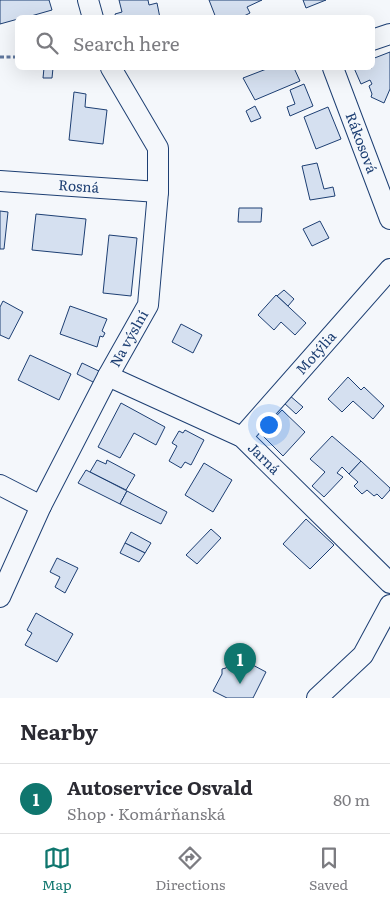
<!DOCTYPE html>
<meta charset="utf-8">
<style>
body{margin:0;font-family:Literata,serif;background:#f7f7f7;color:#2b2b33}
.you{position:absolute;left:268px;top:424px;width:18px;height:18px;margin:-12px;border:4px solid #fff;border-radius:50%;background:#1a73e8;box-shadow:0 0 0 8px #1a73e833}
.badge{display:grid;place-items:center;width:32px;height:32px;border-radius:50%;background:#0f766e;color:#fff;font-size:16px;font-weight:700}
.pin{position:absolute;translate:-50% -41px;filter:drop-shadow(0 1px 2px #0008)}
.pin::after{content:'';position:absolute;top:26px;width:18px;height:15px;background:inherit;clip-path:polygon(0 0,100% 0,50% 100%)}
.list{margin:0;padding:0;list-style:none}
h2{display:flex;justify-content:space-between;align-items:center;height:65px;margin:0;padding:0 20px;font-size:21px}
h2 small{font-size:16px;font-weight:400;color:#7c7c81}
.list li{display:grid;grid-template-columns:32px 1fr auto;gap:15px;align-items:center;box-sizing:border-box;height:70px;padding:0 20px;border-top:1px solid #e1e1e2}
.list b{display:block;font-size:19px;white-space:nowrap}
.list p{margin:0;font-size:16px;white-space:nowrap;color:#7c7c81}
.list em{font-size:16px;font-style:normal;color:#7c7c81}
.icon{flex:none;width:28px;height:28px;fill:none;stroke:currentColor;stroke-width:2;stroke-linecap:round;stroke-linejoin:round}
.map{position:relative;flex:none;width:390px;height:698px;overflow:hidden}
.search{position:absolute;background:#fff;box-shadow:0 5px 20px #0002;left:15px;right:15px;top:15px;height:55px;display:flex;align-items:center;gap:12px;box-sizing:border-box;padding:0 18px;border-radius:8px;color:#7c7c81;font-size:19px}
.sheet{height:135px;background:#fff}
nav{display:flex;justify-content:space-around;align-items:center;box-sizing:border-box;height:70px;border-top:1px solid #e1e1e2;background:#fff;font-size:14px;color:#7c7c81}
nav a{display:grid;justify-items:center;gap:2px}
nav .on{color:#0f766e}
.map>svg:first-child{display:block}
</style>
<div class="map">
<svg width="390" height="698" viewBox="0 0 390 698">
<rect width="100%" height="100%" fill="#f4f7fb"/>
<!-- building -->
<g fill="#d5e0f0" stroke="#1d3f73">
<path d="M0 0H49L52 10 24 18H18V19L0 24Z"/>
<path d="M119 0H148L149 5 157 3 160 18H116L115 14 122 12Z"/>
<path d="M209 0H262L247 7 250 13 240 18H216Z"/>
<path d="M303 0H326L306 8Z"/>
<path d="M390 52V89L384 103 371 97 372 94 369 86 372 84 370 80 361 84 354 68H372V59Z"/>
<path d="M44 68H53L52 78H43Z"/>
<path d="M269 68H294L300 81 255 100 243 78Z"/>
<path d="M304 84 313 106 290 116 287 107 295 104 290 90Z"/>
<path d="M74 92 86 94 85 107 107 110 103 144 69 140Z"/>
<path d="M255 106 261 118 251 122 246 111Z"/>
<path d="M328 107 341 139 316 149 304 117Z"/>
<path d="M317 163 324 189 333 187 335 196 310 200 302 166Z"/>
<path d="M239 208H262L261 222H238Z"/>
<path d="M0 211 8 212 4 249H0Z"/>
<path d="M36 214 86 219 82 255 32 250Z"/>
<path d="M320 221 329 238 312 246 303 229Z"/>
<path d="M109 235 137 238 131 296 103 293Z"/>
<path d="M284 290 294 299 288 306 277 296Z"/>
<path d="M276 295 306 323 295 335 281 322 274 330 258 315Z"/>
<path d="M3 301 23 312 9 339 0 335V307Z"/>
<path d="M70 306 107 319 102 331 105 333 103 337 100 336 97 347 60 334Z"/>
<path d="M181 324 202 335 193 353 172 342Z"/>
<path d="M30 355 71 374 59 400 18 380Z"/>
<path d="M82 363 101 372 95 383 77 374Z"/>
<path d="M348 377 361 390 364 387 384 406 373 419 353 401 342 412 328 399Z"/>
<path d="M289 395 303 407 296 414 283 402Z"/>
<path d="M121 403 165 427 156 445 134 433 120 458 98 447Z"/>
<path d="M282 410 305 432 283 456 260 433Z"/>
<path d="M185 430 204 440 191 465 185 462 181 468 169 461 177 446 172 443 179 431 183 433Z"/>
<path d="M332 436 361 461 349 474 342 467 337 473 343 477 324 497 312 486 325 472 310 459Z"/>
<path d="M97 460 106 464 107 460 135 475 126 490 90 472Z"/>
<path d="M361 461 390 488V490L382 499 377 494 374 496 367 490 362 494 354 486 358 482 349 474Z"/>
<path d="M204 463 232 480 213 512 185 495Z"/>
<path d="M86 470 127 491 120 504 78 483Z"/>
<path d="M127 491 167 512 161 524 120 504Z"/>
<path d="M306 519 334 545 310 569 283 544Z"/>
<path d="M211 529 221 538 197 564 186 555Z"/>
<path d="M131 532 151 543 145 553 125 543Z"/>
<path d="M125 543 145 553 139 562 120 553Z"/>
<path d="M57 558 78 568 65 593 55 587 60 577 50 572Z"/>
<path d="M36 613 73 634 57 662 25 645 32 633 27 630Z"/>
<path d="M232 654 266 672 253 698H227L213 691 222 674V669L226 668Z"/>
</g>
<g fill="none" stroke-linecap="round" stroke-linejoin="round">
<defs>
<g id="street">
<path d="M88 0 93 18"/>
<path d="M372 40 390 34"/>
<path id="s1" d="M333 68 390 219"/>
<path id="s2" d="M0 181 158 192"/>
<path id="s3" d="M108 376 242 437 390 583"/>
<path id="s4" d="M242 437 390 269"/>
<path d="M0 485 41 506"/>
<path id="s5" d="M0 597 41 506 108 376 148 305 158 192V148L111 68"/>
<path d="M317 698 363 655 390 605"/>
</g>
</defs>
<!-- street casing -->
<use href="#street" stroke="#1d3f73" stroke-width="22"/>
<!-- path -->
<path stroke="#5e769c" stroke-width="3" stroke-dasharray="4 2.5" stroke-linecap="butt" d="M0 57H18"/>
<!-- street -->
<use href="#street" stroke="#f4f7fb" stroke-width="20"/>
</g>
<g text-anchor="middle" stroke-width="4" stroke-linejoin="round" paint-order="stroke">
<!-- street labels -->
<g font-size="14" fill="#1d3f73" stroke="#f4f7fb">
<text dy="5" stroke="none"><textPath href="#s1" startOffset="80">Rákosová</textPath></text>
<text dy="5" stroke="none"><textPath href="#s2" startOffset="79">Rosná</textPath></text>
<text dy="5" stroke="none"><textPath href="#s5" startOffset="289">Na výslní</textPath></text>
<text dy="5" stroke="none"><textPath href="#s4" startOffset="112">Motýlia</textPath></text>
<text dy="5" stroke="none"><textPath href="#s3" startOffset="178">Jarná</textPath></text>
</g>
</g>
</svg>
<div class="you"></div>
<div class="pin badge" style="left:240px;top:684px">1</div>
<div class="search"><svg class="icon" aria-label="search" viewBox="0 0 24 24"><circle cx="10" cy="10" r="6"/><path d="M15 15l6 6"/></svg>Search here</div>
</div>
<section class="sheet">
<h2>Nearby<small></small></h2>
<ul class="list">
<li><span class="badge">1</span><div><b>Autoservice Osvald</b><p>Shop · Komárňanská</p></div><em>80 m</em></li>
</ul>
</section>
<nav>
<a class="on"><svg class="icon" aria-label="map" viewBox="0 0 24 24"><path d="M3 6l6-2 6 2 6-2v14l-6 2-6-2-6 2zM9 4v14M15 6v14"/></svg>Map</a>
<a><svg class="icon" aria-label="directions" viewBox="0 0 24 24"><path d="M12 3l9 9-9 9-9-9zM9 14v-3h6M13 9l2 2-2 2"/></svg>Directions</a>
<a><svg class="icon" aria-label="saved" viewBox="0 0 24 24"><path d="M7 4h10v16l-5-4-5 4z"/></svg>Saved</a>
</nav>
